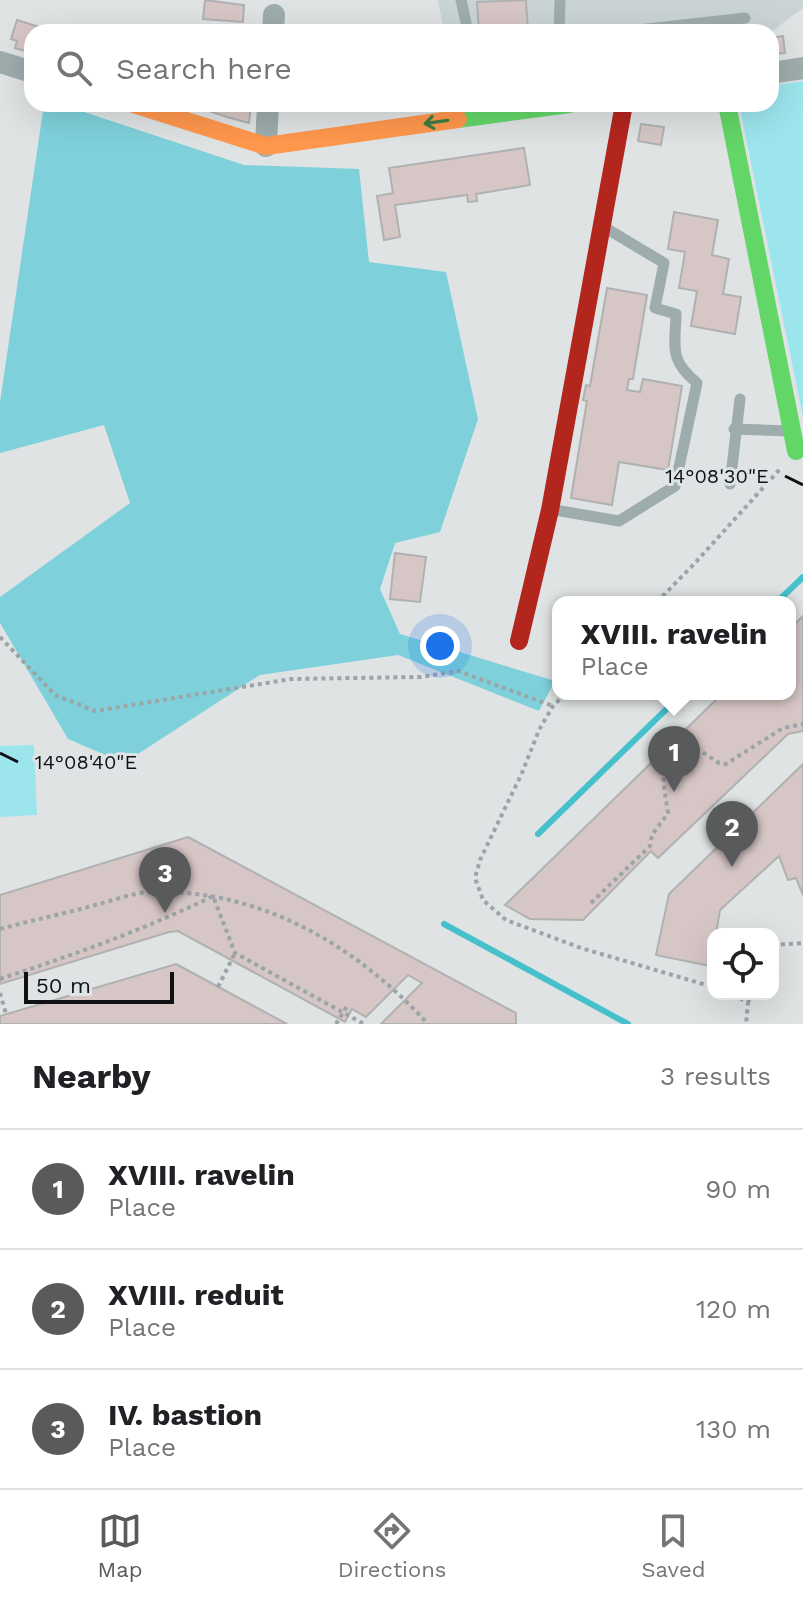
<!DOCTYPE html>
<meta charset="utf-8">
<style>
body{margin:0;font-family:"Work Sans",sans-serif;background:#f6f6f6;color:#202124}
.controls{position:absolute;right:24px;bottom:24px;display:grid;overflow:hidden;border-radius:16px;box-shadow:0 8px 32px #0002}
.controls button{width:72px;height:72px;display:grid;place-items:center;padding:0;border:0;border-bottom:2px solid #e0e0e0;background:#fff;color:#202124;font:40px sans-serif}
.scale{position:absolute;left:24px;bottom:20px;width:150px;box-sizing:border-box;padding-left:8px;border:4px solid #0f1112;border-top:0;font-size:22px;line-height:28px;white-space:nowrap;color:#0f1112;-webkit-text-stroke:6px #dee4e5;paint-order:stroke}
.you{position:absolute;left:440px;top:646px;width:28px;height:28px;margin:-20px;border:6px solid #fff;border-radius:50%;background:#1a73e8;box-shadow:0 0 0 12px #1a73e833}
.badge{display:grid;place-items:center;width:52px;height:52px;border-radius:50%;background:#585a5c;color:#fff;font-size:26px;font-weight:700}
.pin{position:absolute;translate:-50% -66px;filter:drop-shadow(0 2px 4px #0008)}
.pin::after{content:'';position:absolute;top:42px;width:28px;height:24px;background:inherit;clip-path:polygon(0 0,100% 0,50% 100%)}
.popup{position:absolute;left:552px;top:596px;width:244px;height:104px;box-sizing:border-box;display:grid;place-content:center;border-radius:16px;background:#fff;filter:drop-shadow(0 2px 6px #0005);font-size:26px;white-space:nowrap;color:#757577}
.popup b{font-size:30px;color:#202124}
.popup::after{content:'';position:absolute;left:50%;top:100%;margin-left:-16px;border:16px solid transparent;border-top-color:#fff}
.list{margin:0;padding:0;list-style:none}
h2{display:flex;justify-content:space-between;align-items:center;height:104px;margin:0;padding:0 32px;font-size:34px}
h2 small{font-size:26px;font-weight:400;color:#757577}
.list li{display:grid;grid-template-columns:52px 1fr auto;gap:24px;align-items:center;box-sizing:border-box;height:120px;padding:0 32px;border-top:2px solid #e0e0e0}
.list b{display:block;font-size:30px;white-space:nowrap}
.list p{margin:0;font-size:26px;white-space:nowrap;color:#757577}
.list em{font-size:26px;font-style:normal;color:#757577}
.icon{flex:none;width:44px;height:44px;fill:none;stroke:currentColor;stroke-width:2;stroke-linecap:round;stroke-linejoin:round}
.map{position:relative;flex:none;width:803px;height:1024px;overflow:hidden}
.search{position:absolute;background:#fff;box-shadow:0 8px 32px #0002;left:24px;right:24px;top:24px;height:88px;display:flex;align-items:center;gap:20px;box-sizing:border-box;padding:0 28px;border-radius:24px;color:#757577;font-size:30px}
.sheet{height:464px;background:#fff}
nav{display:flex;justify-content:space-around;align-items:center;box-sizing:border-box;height:112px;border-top:2px solid #e0e0e0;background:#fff;font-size:22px;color:#757577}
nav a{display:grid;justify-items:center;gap:4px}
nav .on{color:#585a5c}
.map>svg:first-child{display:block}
</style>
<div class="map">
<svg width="803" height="1024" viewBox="0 0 803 1024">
<rect width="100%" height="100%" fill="#dfe3e4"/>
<!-- built -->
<path fill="#cad4d5" d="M438 0H803V8L771 32H444Z"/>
<!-- green -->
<g fill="#9ce5ed">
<path d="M803 81V417L739 104H771V86Z"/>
<path d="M34 745 37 815 0 817V746Z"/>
</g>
<!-- forest -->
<path fill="#7ed1db" d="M44 104H60L244 165 359 169 369 262 446 272 478 419 440 532 395 543 380 589 400 634 555 681 539 711 398 655 260 675 124 763 68 739 0 623V597L130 503 104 425 0 453V402Z"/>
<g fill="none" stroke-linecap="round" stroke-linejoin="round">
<!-- stream -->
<g stroke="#46c1cc" stroke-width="6">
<path d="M777 602 803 577"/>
<path d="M538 834 682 694"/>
<path d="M444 924 628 1024"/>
</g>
</g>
<!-- building -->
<g fill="#d7c6c6" stroke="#b0b1b1" stroke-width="2">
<path d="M205 0 244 5 243 22 203 19Z"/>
<path d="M526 0 528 32H479L477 2Z"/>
<path d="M17 20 52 31 32 32V53L15 48 17 41 11 39Z"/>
<path d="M783 36 785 53 772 54 771 38Z"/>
<path d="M188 104H251L249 123 227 117Z"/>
<path d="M641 124 664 127 661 145 638 141Z"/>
<path d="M524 148 530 185 476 194 477 201 468 202 467 195 395 205 400 237 384 240 377 196 393 193 389 168Z"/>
<path d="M674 212 718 220 712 255 729 259 723 294 741 297 735 334 691 326 697 291 679 288 685 252 668 249Z"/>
<path d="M607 288 647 295 633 379H629L627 390 640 392 643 379 682 386 668 470 619 462 612 505 571 498 587 401 583 400 586 385 590 386Z"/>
<path d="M395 553 426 557 420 602 390 599Z"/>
<path d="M803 616V731L788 734 658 858 651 851 583 920 530 919 505 905 722 694H790V629Z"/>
<path d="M803 764V895L796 878 788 880 779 856 720 910 716 934H713L710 966 656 955 669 894Z"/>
<path d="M188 837 516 1013V1024H381L422 983 408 975 366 1017 352 1009 345 1022 178 931 169 932 0 984V895Z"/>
<path d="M176 964 287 1024H0V1016Z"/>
</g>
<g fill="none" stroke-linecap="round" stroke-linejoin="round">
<!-- path -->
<g stroke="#9ba4a6" stroke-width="4" stroke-dasharray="4 4" stroke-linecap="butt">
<path d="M657 602 695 563 781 468"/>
<path d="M0 637 55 695 95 711 291 679 421 677 458 671 553 706"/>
<path d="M565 694 553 706 539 730 522 773 480 860 475 878 483 900 506 920 581 948 713 987"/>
<path d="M591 903 650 846 652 835 668 813C664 783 653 753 693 746L719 763 726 764 783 728 803 724"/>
<path d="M0 929C32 920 64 914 95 905 112 901 132 893 149 892 259 888 356 945 428 1024"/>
<path d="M773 945 803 943"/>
<path d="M0 979C73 955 144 930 213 896L235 953 364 1024"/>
<path d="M218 987 235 953"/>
<path d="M0 993 6 1014"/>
<path d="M733 994 748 1003 746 1024"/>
<path d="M748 1003 751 994"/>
</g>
<!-- lane -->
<g stroke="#9eacad" stroke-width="11">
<path d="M461 0 468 32"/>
<path d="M559 32 560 0"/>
<path d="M621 32 745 18"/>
<path d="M734 429 788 431"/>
<path d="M730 484 740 399"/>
<path d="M555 510 619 521 675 486 697 383C669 360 675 348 676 314L655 308 664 263 604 227"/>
</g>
<!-- street -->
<g stroke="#9eacad" stroke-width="22">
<path d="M273 32 274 15"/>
<path d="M0 62 32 72"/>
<path d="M771 73 803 68"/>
<path d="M266 146 268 104"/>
</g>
<!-- fast -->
<g stroke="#63d668" stroke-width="18">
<path d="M727 104 796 451"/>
<path d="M458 119 569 104"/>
</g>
<!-- slow -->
<path stroke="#ff974d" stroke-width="18" d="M133 104 266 146 458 119"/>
<!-- jam -->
<path stroke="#b3261e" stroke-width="18" d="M519 641 550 510 624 104"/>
<!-- path-bridge -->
<path stroke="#9ba4a6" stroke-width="4" stroke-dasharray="4 4" stroke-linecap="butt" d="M336 1024 347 1006"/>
</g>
<!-- one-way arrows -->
<defs><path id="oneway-shaft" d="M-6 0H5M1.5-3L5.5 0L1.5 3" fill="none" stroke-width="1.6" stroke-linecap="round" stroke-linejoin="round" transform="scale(2)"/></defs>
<use stroke="#3d7d41" href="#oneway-shaft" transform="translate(436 122) rotate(172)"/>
<!-- ticks -->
<path fill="none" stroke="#0f1112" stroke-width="3" d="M785 476 803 485M0 753 18 762"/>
<g font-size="20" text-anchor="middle" fill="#0f1112" stroke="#dee4e5" stroke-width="6" stroke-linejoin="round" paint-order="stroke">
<text x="717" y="483">14°08'30"E</text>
<text x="86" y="769">14°08'40"E</text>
</g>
</svg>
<div class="controls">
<button><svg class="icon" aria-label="locate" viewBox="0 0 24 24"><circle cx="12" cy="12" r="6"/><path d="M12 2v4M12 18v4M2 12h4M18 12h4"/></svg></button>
</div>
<div class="scale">50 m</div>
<div class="you"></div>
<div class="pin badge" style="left:674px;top:792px">1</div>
<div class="popup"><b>XVIII. ravelin</b>Place</div>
<div class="pin badge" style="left:732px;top:867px">2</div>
<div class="pin badge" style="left:165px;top:913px">3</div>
<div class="search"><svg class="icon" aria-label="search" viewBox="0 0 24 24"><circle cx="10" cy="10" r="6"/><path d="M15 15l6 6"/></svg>Search here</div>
</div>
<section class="sheet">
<h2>Nearby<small>3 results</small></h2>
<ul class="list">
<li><span class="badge">1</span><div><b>XVIII. ravelin</b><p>Place</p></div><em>90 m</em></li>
<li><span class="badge">2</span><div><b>XVIII. reduit</b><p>Place</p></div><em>120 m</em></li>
<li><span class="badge">3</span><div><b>IV. bastion</b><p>Place</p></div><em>130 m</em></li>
</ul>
</section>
<nav>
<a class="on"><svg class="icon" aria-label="map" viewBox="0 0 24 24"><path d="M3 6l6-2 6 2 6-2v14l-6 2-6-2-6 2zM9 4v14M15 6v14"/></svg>Map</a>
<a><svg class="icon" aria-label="directions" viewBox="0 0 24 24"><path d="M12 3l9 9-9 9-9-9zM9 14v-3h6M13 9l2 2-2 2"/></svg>Directions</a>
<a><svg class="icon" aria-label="saved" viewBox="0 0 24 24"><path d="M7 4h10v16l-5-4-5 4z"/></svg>Saved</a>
</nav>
